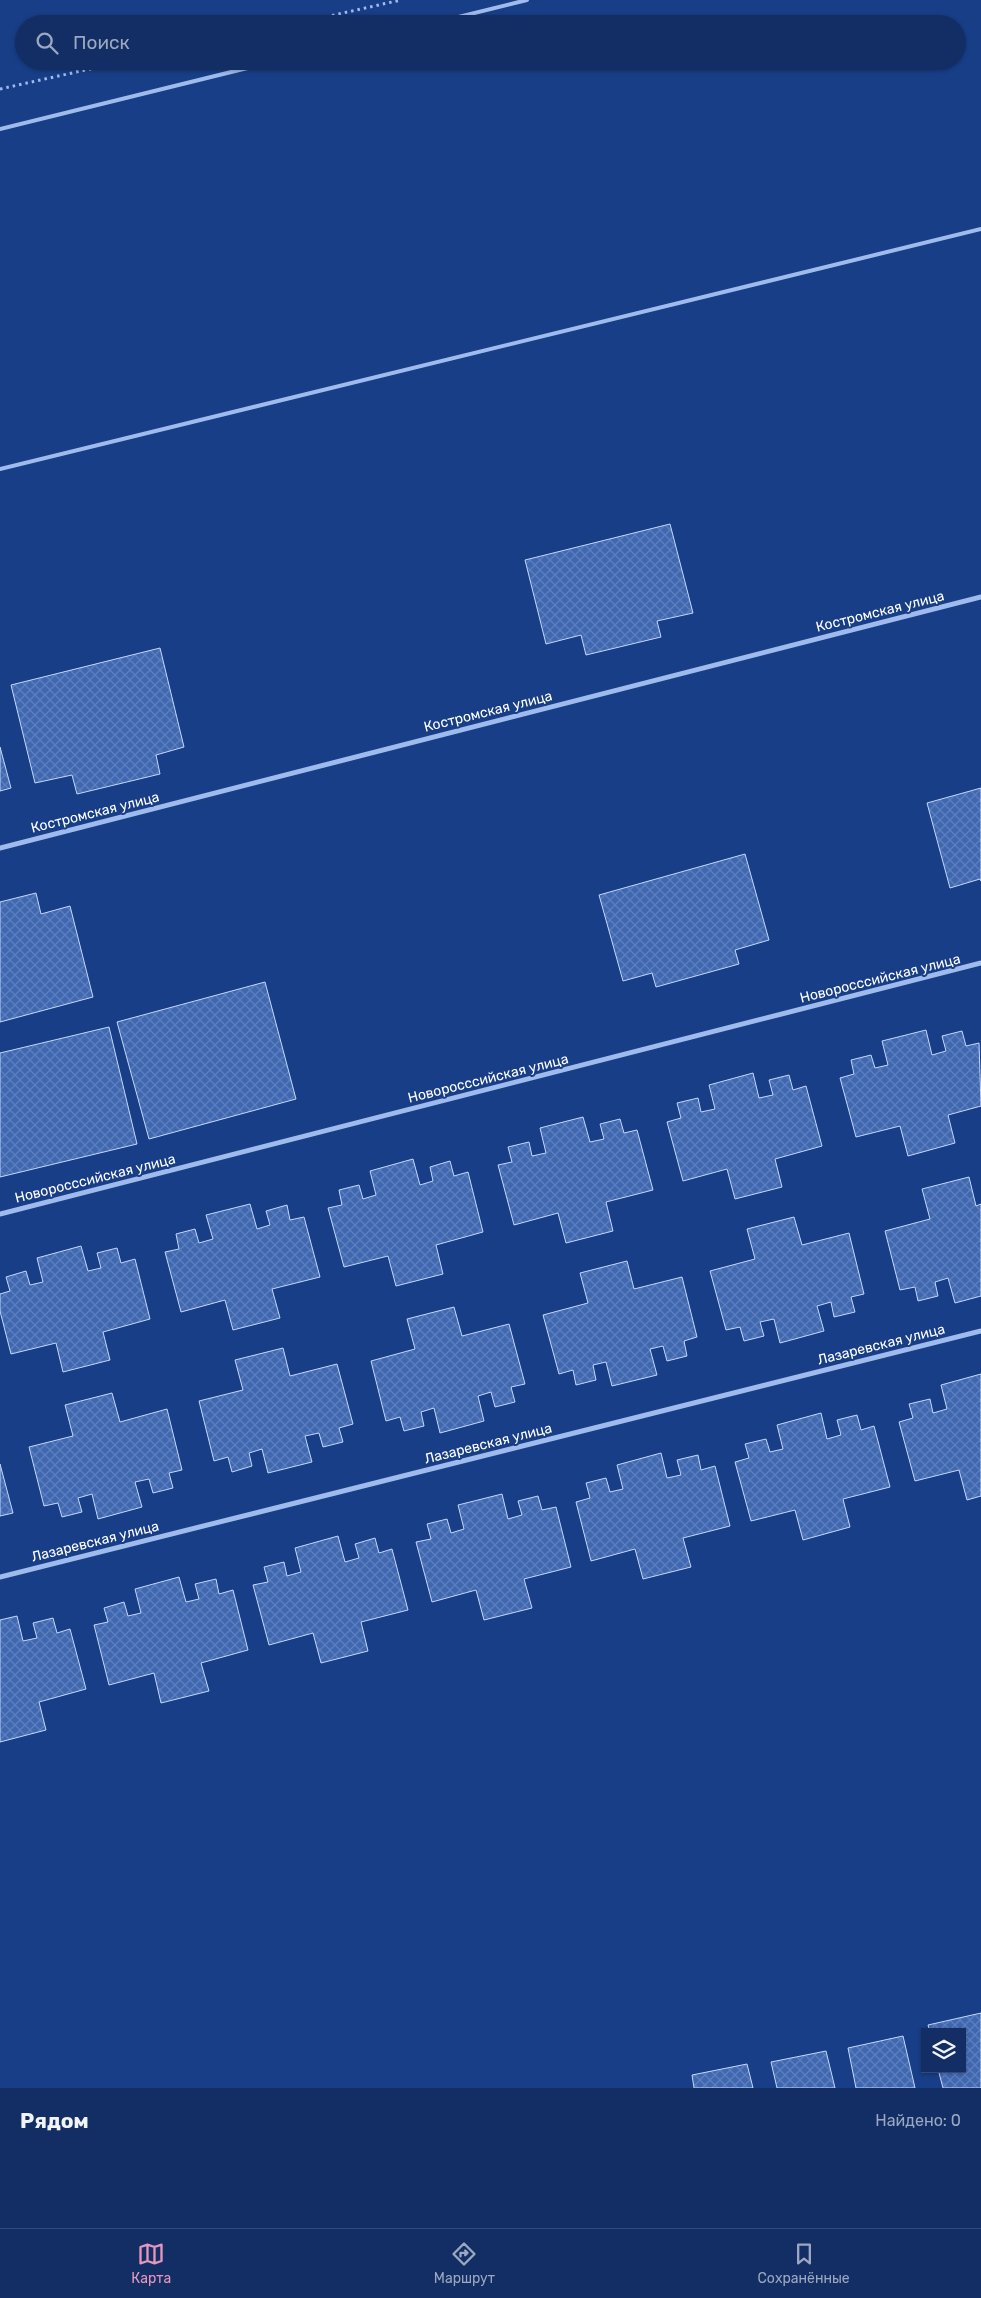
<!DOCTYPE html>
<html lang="ru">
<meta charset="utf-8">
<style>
body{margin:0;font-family:Rubik,sans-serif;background:#1f3a6e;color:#f1f3f6}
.controls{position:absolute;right:15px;bottom:15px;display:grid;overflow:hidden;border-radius:0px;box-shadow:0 1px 4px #0004}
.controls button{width:45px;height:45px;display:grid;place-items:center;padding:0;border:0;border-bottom:1px solid #314a79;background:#122e65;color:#f1f3f6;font:25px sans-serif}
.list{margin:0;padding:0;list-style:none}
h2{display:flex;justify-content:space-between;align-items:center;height:65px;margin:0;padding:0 20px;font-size:21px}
h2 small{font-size:16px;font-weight:400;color:#9ca8bf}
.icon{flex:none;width:28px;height:28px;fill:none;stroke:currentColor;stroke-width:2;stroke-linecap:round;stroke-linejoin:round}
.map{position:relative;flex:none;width:981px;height:2088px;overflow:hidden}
.search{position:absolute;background:#122e65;box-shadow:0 1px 4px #0004;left:15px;right:15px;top:15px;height:55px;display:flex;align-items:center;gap:12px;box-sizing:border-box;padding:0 18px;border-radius:28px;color:#9ca8bf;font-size:19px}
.sheet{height:140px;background:#122e65}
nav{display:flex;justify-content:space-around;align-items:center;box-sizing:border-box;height:70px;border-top:1px solid #314a79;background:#122e65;font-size:14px;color:#9ca8bf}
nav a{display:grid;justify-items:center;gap:2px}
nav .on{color:#e797bd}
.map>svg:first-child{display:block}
</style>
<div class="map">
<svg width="981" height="2088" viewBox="0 0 981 2088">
<defs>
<pattern id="building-cross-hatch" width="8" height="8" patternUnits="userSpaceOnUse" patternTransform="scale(1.25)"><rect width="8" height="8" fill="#4068b1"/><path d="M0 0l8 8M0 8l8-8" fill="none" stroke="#5d7fbd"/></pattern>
</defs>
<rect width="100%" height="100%" fill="#183e87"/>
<!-- building -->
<g fill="url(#building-cross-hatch)" stroke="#c5d7fa">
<path d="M670 524 693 613 657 621 661 637 586 655 581 635 546 644 525 560Z"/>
<path d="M160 648 184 747 156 755 160 774 77 794 72 775 35 783 11 685Z"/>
<path d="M0 747 11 788 0 791Z"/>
<path d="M981 788V881L980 879 950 888 927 803Z"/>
<path d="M745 854 769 940 735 950 739 964 656 987 652 973 623 981 599 895Z"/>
<path d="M36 893 41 914 70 906 93 997 0 1022V902Z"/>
<path d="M265 982 296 1099 149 1139 117 1022Z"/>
<path d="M109 1027 137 1144 0 1177V1053Z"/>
<path d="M926 1030 932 1055 946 1051 942 1036 962 1031 966 1046 979 1043 981 1106 948 1115 955 1143 908 1156 900 1126 856 1137 840 1078 854 1074 851 1060 871 1055 875 1068 888 1065 882 1041Z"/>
<path d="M753 1073 759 1098 773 1095 769 1080 789 1075 793 1090 806 1086 822 1146 775 1159 782 1187 735 1199 727 1169 683 1181 667 1122 681 1118 677 1103 698 1098 701 1112 715 1109 709 1085Z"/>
<path d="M583 1117 590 1142 604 1139 600 1124 620 1119 624 1133 637 1130 653 1190 606 1202 613 1231 566 1243 558 1213 514 1225 498 1165 512 1162 508 1147 529 1142 532 1156 546 1153 540 1128Z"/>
<path d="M413 1159 420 1185 433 1181 430 1167 450 1161 454 1176 468 1172 483 1232 436 1245 443 1274 396 1286 388 1256 344 1267 328 1208 342 1205 339 1190 359 1185 363 1199 376 1195 370 1171Z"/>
<path d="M969 1177 976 1206 981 1204V1296L955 1303 948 1278 935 1282 938 1296 918 1301 915 1287 900 1290 885 1231 930 1219 922 1189Z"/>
<path d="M250 1204 257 1229 270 1225 266 1211 287 1205 290 1220 304 1217 320 1277 272 1289 280 1318 233 1330 225 1300 181 1312 165 1252 179 1249 176 1234 195 1229 199 1243 213 1239 206 1215Z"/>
<path d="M794 1217 802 1245 849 1233 864 1294 851 1297 855 1312 834 1317 831 1302 817 1306 824 1331 780 1343 774 1319 760 1322 764 1336 744 1341 740 1327 726 1330 710 1271 755 1259 747 1229Z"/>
<path d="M81 1246 88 1271 101 1268 97 1253 117 1248 121 1263 135 1259 150 1319 103 1332 110 1360 63 1372 56 1343 11 1354 0 1311V1294L10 1291 6 1277 26 1271 30 1285 43 1282 37 1258Z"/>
<path d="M627 1261 634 1289 682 1277 697 1337 684 1341 687 1356 667 1361 663 1346 650 1349 657 1375 612 1386 606 1362 593 1365 596 1380 576 1385 573 1370 559 1374 543 1315 588 1303 580 1273Z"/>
<path d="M454 1307 462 1336 509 1324 525 1384 511 1387 515 1402 495 1407 491 1392 478 1396 484 1421 440 1433 434 1408 421 1412 424 1426 404 1431 400 1417 386 1421 371 1361 415 1349 407 1319Z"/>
<path d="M283 1348 290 1376 337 1364 353 1424 339 1428 343 1442 323 1447 319 1433 305 1436 312 1462 268 1473 262 1449 249 1453 252 1466 232 1472 228 1457 214 1461 199 1401 243 1390 235 1360Z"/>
<path d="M981 1374V1496L967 1500 959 1470 915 1481 899 1422 913 1418 909 1404 930 1399 933 1413 947 1409 941 1385Z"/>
<path d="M112 1393 120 1422 167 1409 182 1470 169 1473 173 1488 153 1493 149 1479 135 1482 142 1507 98 1519 92 1494 78 1498 82 1512 62 1517 58 1503 44 1506 29 1447 73 1436 65 1405Z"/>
<path d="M821 1413 827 1439 841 1435 837 1420 857 1415 861 1430 874 1426 890 1487 843 1499 850 1527 803 1540 795 1510 751 1521 735 1462 749 1458 745 1444 766 1439 770 1452 783 1449 777 1425Z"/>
<path d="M661 1453 667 1478 681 1475 677 1460 698 1455 701 1470 715 1466 730 1526 683 1538 691 1567 643 1579 635 1549 591 1561 576 1502 590 1498 586 1483 606 1478 610 1492 623 1489 617 1465Z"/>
<path d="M0 1464 13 1513 0 1516Z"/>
<path d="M502 1494 508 1519 522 1515 518 1501 538 1496 542 1510 556 1507 571 1567 524 1579 532 1608 484 1620 476 1590 432 1602 416 1542 431 1539 427 1524 447 1519 451 1533 464 1529 458 1505Z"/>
<path d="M338 1536 345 1562 359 1558 355 1544 375 1538 379 1553 392 1549 408 1610 361 1622 368 1651 321 1663 313 1633 269 1645 253 1585 268 1582 264 1567 284 1562 287 1576 301 1572 295 1548Z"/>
<path d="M179 1577 186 1602 199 1599 195 1584 216 1579 219 1594 233 1590 248 1650 201 1663 209 1691 161 1703 154 1673 109 1685 94 1625 108 1622 104 1608 124 1602 128 1616 141 1613 135 1589Z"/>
<path d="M17 1616 23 1641 37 1638 33 1623 53 1618 57 1633 70 1629 86 1689 39 1702 46 1730 0 1742V1620Z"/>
<path d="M981 2013V2088H943L938 2069H962V2032H930L928 2025Z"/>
<path d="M903 2036 915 2088H856L848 2048Z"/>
<path d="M826 2051 835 2088H777L771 2062Z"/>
<path d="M747 2064 753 2088H694L692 2075Z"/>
</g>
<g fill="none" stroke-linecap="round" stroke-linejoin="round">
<!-- path -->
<g stroke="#9fbbed" stroke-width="3" stroke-dasharray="2.5 4" stroke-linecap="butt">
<path d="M294 24 401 0"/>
<path d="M0 89 126 61"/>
</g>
<!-- service -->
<g stroke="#9fbbed" stroke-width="4">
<path d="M430 24 527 0"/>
<path d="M0 129 276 61"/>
<path d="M0 469 981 229"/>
</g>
<!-- minor -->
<g stroke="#9fbbed" stroke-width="5">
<path d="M0 848 981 597"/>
<path d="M0 1214 981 963"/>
<path d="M0 1577 981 1331"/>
</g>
</g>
<g text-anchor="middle" stroke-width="4" stroke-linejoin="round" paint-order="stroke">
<!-- street labels -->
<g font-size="14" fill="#fff" stroke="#183e87">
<text transform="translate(880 611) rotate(-14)" y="5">Костромская улица</text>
<text transform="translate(488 711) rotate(-14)" y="5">Костромская улица</text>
<text transform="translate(95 812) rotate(-14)" y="5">Костромская улица</text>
<text transform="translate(880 978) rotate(-14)" y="5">Новоросссийская улица</text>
<text transform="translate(488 1078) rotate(-14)" y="5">Новоросссийская улица</text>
<text transform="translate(95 1178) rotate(-14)" y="5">Новоросссийская улица</text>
<text transform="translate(881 1344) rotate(-14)" y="5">Лазаревская улица</text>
<text transform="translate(488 1443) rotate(-14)" y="5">Лазаревская улица</text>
<text transform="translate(95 1541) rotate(-14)" y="5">Лазаревская улица</text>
</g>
</g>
</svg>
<div class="controls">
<button><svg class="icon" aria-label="layers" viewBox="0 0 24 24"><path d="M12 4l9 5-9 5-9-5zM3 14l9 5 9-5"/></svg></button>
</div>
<div class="search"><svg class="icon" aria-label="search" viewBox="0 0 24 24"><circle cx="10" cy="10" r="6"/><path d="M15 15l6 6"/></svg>Поиск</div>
</div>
<section class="sheet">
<h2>Рядом<small>Найдено: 0</small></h2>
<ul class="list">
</ul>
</section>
<nav>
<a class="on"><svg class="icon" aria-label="map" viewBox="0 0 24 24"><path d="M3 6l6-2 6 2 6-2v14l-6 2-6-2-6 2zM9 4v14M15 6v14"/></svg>Карта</a>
<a><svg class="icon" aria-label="directions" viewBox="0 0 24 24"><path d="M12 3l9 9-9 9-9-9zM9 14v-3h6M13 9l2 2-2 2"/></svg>Маршрут</a>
<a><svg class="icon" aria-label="saved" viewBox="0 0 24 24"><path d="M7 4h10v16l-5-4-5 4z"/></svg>Сохранённые</a>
</nav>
